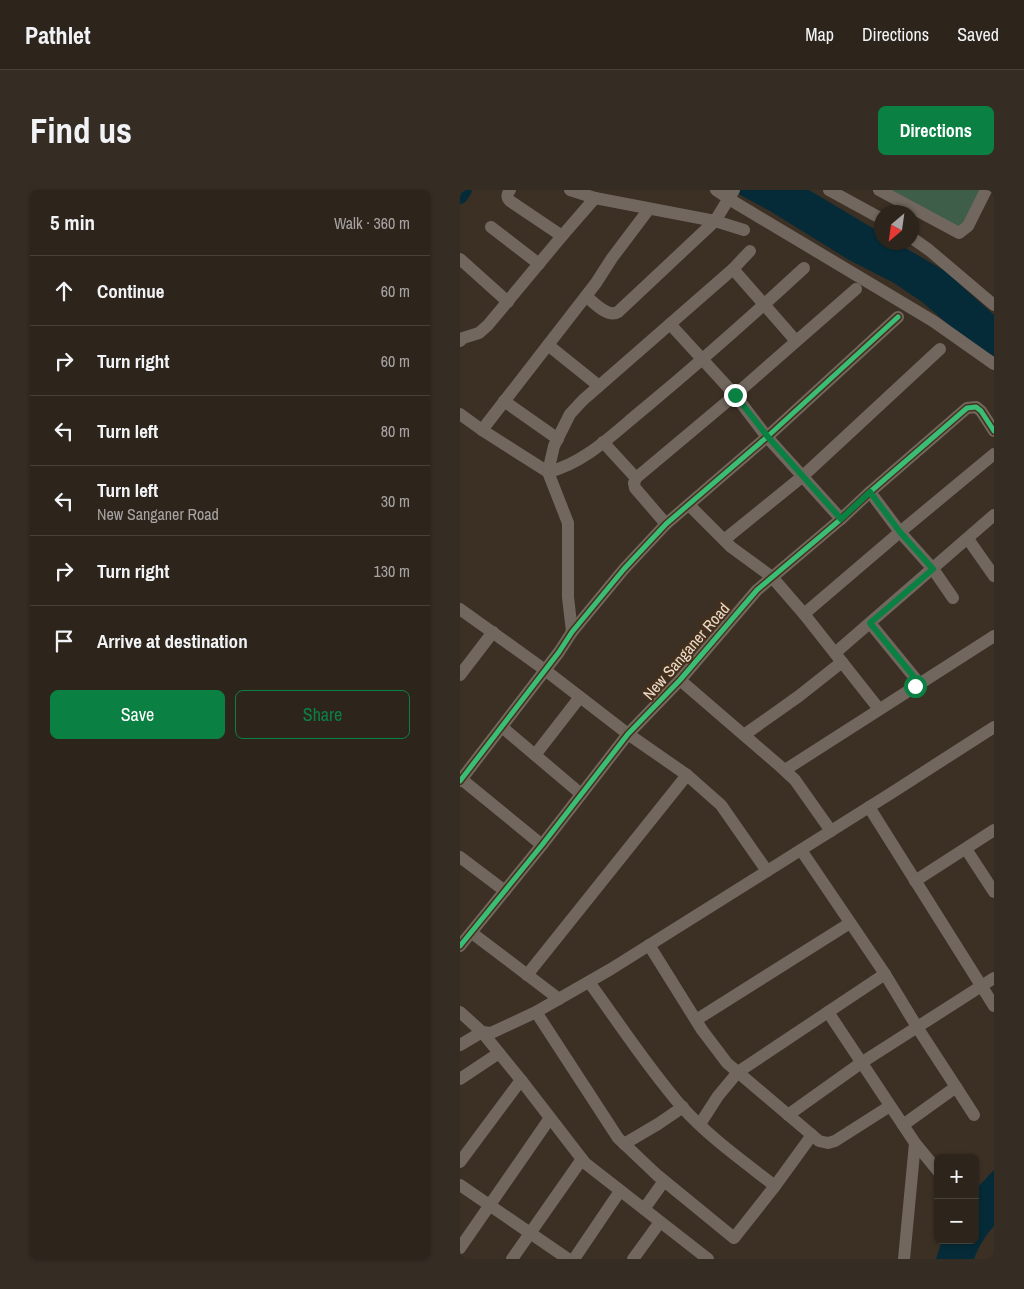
<!DOCTYPE html>
<meta charset="utf-8">
<style>
body{margin:0;font-family:"Archivo Narrow",sans-serif;background:#352c24;color:#f1f3f6}
.controls{position:absolute;right:15px;bottom:15px;display:grid;overflow:hidden;border-radius:8px;box-shadow:0 1px 4px #0004}
.controls button{width:45px;height:45px;display:grid;place-items:center;padding:0;border:0;border-bottom:1px solid #48413a;background:#2d241b;color:#f1f3f6;font:25px sans-serif}
.compass{position:absolute;left:414px;top:15px;width:45px;height:45px;border-radius:50%;background:#2d241b;box-shadow:0 1px 4px #0004;rotate:209deg}
.stop{position:absolute;width:15px;height:15px;margin:-11px;border:4px solid #0b8043;border-radius:50%;background:#fff}
.stop.end{background:#0b8043;border-color:#fff;box-shadow:0 1px 5px #0008}
.list{margin:0;padding:0;list-style:none}
h2{display:flex;justify-content:space-between;align-items:center;height:65px;margin:0;padding:0 20px;font-size:21px}
h2 small{font-size:16px;font-weight:400;color:#a7a4a3}
.list li{display:grid;grid-template-columns:32px 1fr auto;gap:15px;align-items:center;box-sizing:border-box;height:70px;padding:0 20px;border-top:1px solid #48413a}
.list b{display:block;font-size:19px;white-space:nowrap}
.list p{margin:0;font-size:16px;white-space:nowrap;color:#a7a4a3}
.list em{font-size:16px;font-style:normal;color:#a7a4a3}
.actions{display:flex;gap:10px;padding:15px 20px}
.actions a{flex:1;padding:11px 0;border:1px solid #0b8043;border-radius:8px;text-align:center;font-size:18px;color:#0b8043}
.actions .main{background:#0b8043;color:#fff}
.icon{flex:none;width:28px;height:28px;fill:none;stroke:currentColor;stroke-width:2;stroke-linecap:round;stroke-linejoin:round}
.map{position:relative;flex:none;width:534px;height:1069px;overflow:hidden;border-radius:8px}
header{display:flex;align-items:center;gap:30px;box-sizing:border-box;height:70px;padding:0 25px;background:#2d241b;border-bottom:1px solid #48413a}
header strong{font-size:24px}
nav{display:flex;gap:28px;margin-inline-start:auto;font-size:18px}
.intro{display:flex;align-items:center;justify-content:space-between;box-sizing:border-box;height:120px;padding:0 30px}
h1{margin:0;font-size:35px}
.button{padding:12px 22px;border-radius:8px;background:#0b8043;color:#fff;font-size:18px;font-weight:700}
main{display:flex;gap:30px;padding:0 30px}
aside{flex:1;background:#2d241b;border-radius:8px;box-shadow:0 1px 4px #0004}
.map>svg:first-child{display:block}
</style>
<header>
<strong>Pathlet</strong>
<nav><a>Map</a><a>Directions</a><a>Saved</a></nav>
</header>
<div class="intro"><h1>Find us</h1><a class="button">Directions</a></div>
<main>
<aside>
<h2>5 min<small>Walk · 360 m</small></h2>
<ul class="list">
<li><svg class="icon" aria-label="ahead" viewBox="0 0 24 24"><path d="M12 20V5M6 11l6-6 6 6"/></svg><div><b>Continue</b></div><em>60 m</em></li>
<li><svg class="icon" aria-label="right" viewBox="0 0 24 24"><path d="M7 20v-9h11M14 6l5 5-5 5"/></svg><div><b>Turn right</b></div><em>60 m</em></li>
<li><svg class="icon" aria-label="left" viewBox="0 0 24 24"><path d="M17 20v-9H6M10 6l-5 5 5 5"/></svg><div><b>Turn left</b></div><em>80 m</em></li>
<li><svg class="icon" aria-label="left" viewBox="0 0 24 24"><path d="M17 20v-9H6M10 6l-5 5 5 5"/></svg><div><b>Turn left</b><p>New Sanganer Road</p></div><em>30 m</em></li>
<li><svg class="icon" aria-label="right" viewBox="0 0 24 24"><path d="M7 20v-9h11M14 6l5 5-5 5"/></svg><div><b>Turn right</b></div><em>130 m</em></li>
<li><svg class="icon" aria-label="arrive" viewBox="0 0 24 24"><path d="M6 21V4h12l-3 4 3 4H6"/></svg><div><b>Arrive at destination</b></div></li>
</ul>
<div class="actions"><a class="main">Save</a><a>Share</a></div>
</aside>
<div class="map">
<svg width="534" height="1069" viewBox="0 0 534 1069">
<rect width="100%" height="100%" fill="#3c3024"/>
<!-- park -->
<path fill="#3e5e49" d="M419 0H526L499 43Z"/>
<!-- water -->
<g fill="#052b38">
<path d="M271 0H349L421 43 422 52 437 53 485 81 534 125V166L510 153 462 112 434 93 389 70 310 21Z"/>
<path d="M534 980V1036C525 1046 519 1056 514 1069H476L482 1050H515V1000Z"/>
</g>
<g fill="none" stroke-linecap="round" stroke-linejoin="round">
<!-- river -->
<path stroke="#052b38" stroke-width="16" d="M0 6 4 0"/>
<!-- minor -->
<g stroke="#71675f" stroke-width="12">
<path d="M50 0C47 4 46 7 50 11L102 46"/>
<path d="M110 0 135 8 255 31 284 40"/>
<path d="M256 0 274 12 473 131 534 174"/>
<path d="M369 0 422 29"/>
<path d="M419 0 499 43 508 36 526 0"/>
<path d="M31 37 79 74"/>
<path d="M452 48 469 60 534 115"/>
<path d="M0 69 48 112"/>
<path d="M273 79 336 151"/>
<path d="M126 106C134 113 148 128 158 122L255 31 274 0"/>
<path d="M210 134 275 205 307 247 381 329"/>
<path d="M0 151 3 148 19 143 28 135 102 46 135 8"/>
<path d="M88 155 139 196"/>
<path d="M44 211 98 249"/>
<path d="M0 224 22 240 88 282C126 273 156 241 186 217 240 172 292 126 344 78"/>
<path d="M22 240 136 93 152 68 189 19"/>
<path d="M143 252 176 288"/>
<path d="M410 302 440 342 473 379 493 408"/>
<path d="M229 315 271 357 312 387 344 424 419 519"/>
<path d="M206 334 175 298 174 293 176 288 275 205 396 99"/>
<path d="M508 349 534 386"/>
<path d="M264 350 343 286 480 159"/>
<path d="M0 419 85 480 168 544 227 585 261 615 307 681"/>
<path d="M344 424 440 342 534 264"/>
<path d="M410 433 459 493"/>
<path d="M112 442 108 407V333L88 282 94 256 110 224 123 210 273 79 290 61"/>
<path d="M375 463 534 325"/>
<path d="M0 485 33 442"/>
<path d="M220 490 321 577 335 590 371 641"/>
<path d="M42 537 121 604"/>
<path d="M284 545 339 506 382 472"/>
<path d="M75 565 120 507"/>
<path d="M325 580 534 446"/>
<path d="M0 588 82 655"/>
<path d="M0 591 99 462 112 442 164 379 206 334 307 247 438 127"/>
<path d="M409 617 534 816"/>
<path d="M506 659 534 702"/>
<path d="M341 660 425 784 457 837 496 897 443 935"/>
<path d="M0 667 45 701"/>
<path d="M455 691 534 640"/>
<path d="M12 743 99 809"/>
<path d="M189 755 242 840 267 873 359 951 368 953 375 951 430 916"/>
<path d="M0 756 82 655 168 544 220 490 297 400 381 329 410 302 507 218 516 217 521 221 534 241"/>
<path d="M67 785 227 585"/>
<path d="M129 792C159 833 188 878 222 917 249 947 283 971 315 996"/>
<path d="M0 822 22 842 31 843 76 822 151 779 433 602 534 537"/>
<path d="M76 822 158 948 197 985 274 1048 315 996 352 945"/>
<path d="M368 822 455 953 478 981"/>
<path d="M236 830 390 733"/>
<path d="M0 855 22 842 61 890 0 972"/>
<path d="M0 889 39 863"/>
<path d="M61 890 125 973 248 1069"/>
<path d="M496 897 514 925"/>
<path d="M328 925 401 873 534 788"/>
<path d="M240 934 258 906 278 882 425 784"/>
<path d="M164 954 198 934 223 917"/>
<path d="M0 995 108 1069"/>
<path d="M184 1019 204 991"/>
<path d="M0 1058 90 928"/>
<path d="M52 1069 122 969"/>
<path d="M114 1069 160 1001"/>
<path d="M173 1069 200 1032"/>
<path d="M444 1069 455 953"/>
</g>
<defs>
<g id="cycleway">
<path d="M0 591 99 462 112 442 164 379 206 334 307 247 438 127"/>
<path d="M0 756 82 655 168 544 220 490 297 400 381 329 410 302 507 218 516 217 521 221 534 241"/>
</g>
</defs>
<!-- cycleway casing -->
<use href="#cycleway" stroke="#473019" stroke-width="8"/>
<!-- cycleway -->
<use href="#cycleway" stroke="#3abd76" stroke-width="5"/>
</g>
<g fill="none" stroke-linecap="round" stroke-linejoin="round">
<!-- route -->
<path stroke="#0b8043" stroke-width="6" d="M275 205 308 247 381 329 410 302 440 342 473 379 410 433 459 493 455 496"/>
</g>
<g text-anchor="middle" stroke-width="4" stroke-linejoin="round" paint-order="stroke">
<!-- street labels -->
<g font-size="16" fill="#eadcce" stroke="#473019">
<text transform="translate(226 461) rotate(-49)" y="6">New Sanganer Road</text>
</g>
</g>
</svg>
<div class="controls">
<button>+</button>
<button>−</button>
</div>
<svg class="compass" viewBox="-18 -18 36 36"><path d="M0-13l5 13h-10z" fill="#e53935"/><path d="M0 13l5-13h-10z" fill="#a7a4a3"/></svg>
<div class="stop" style="left:455px;top:496px"></div>
<div class="stop end" style="left:275px;top:205px"></div>
</div>
</main>
